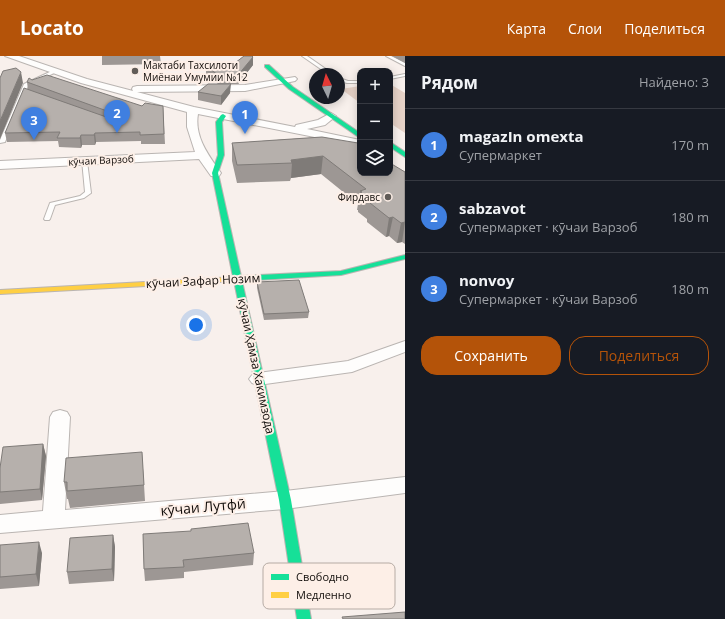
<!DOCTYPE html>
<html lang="ru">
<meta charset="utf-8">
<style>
body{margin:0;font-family:"Open Sans",sans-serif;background:#20242c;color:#f1f3f6}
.controls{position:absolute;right:12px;top:12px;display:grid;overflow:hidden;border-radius:8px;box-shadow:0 2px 10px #0003}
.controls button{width:36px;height:36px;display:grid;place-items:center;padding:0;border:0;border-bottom:1px solid #363941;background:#171b24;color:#f1f3f6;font:20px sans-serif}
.compass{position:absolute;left:309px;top:12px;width:36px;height:36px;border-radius:50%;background:#171b24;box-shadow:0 2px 10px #0003;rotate:355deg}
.you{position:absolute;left:196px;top:269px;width:14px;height:14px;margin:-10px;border:3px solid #fff;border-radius:50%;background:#1a73e8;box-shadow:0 0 0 6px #1a73e833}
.badge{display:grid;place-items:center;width:26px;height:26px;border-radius:50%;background:#b45309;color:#fff;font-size:13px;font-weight:700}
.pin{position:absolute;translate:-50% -33px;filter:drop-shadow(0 1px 2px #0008)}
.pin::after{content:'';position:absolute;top:21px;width:14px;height:12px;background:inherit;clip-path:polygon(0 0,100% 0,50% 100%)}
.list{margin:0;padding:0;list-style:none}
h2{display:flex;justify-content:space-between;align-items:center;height:52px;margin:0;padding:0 16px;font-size:17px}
h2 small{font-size:13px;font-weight:400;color:#9ea1a6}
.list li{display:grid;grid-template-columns:26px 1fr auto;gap:12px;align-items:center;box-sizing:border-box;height:72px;padding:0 16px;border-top:1px solid #363941}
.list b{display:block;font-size:15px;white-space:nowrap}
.list p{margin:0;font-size:13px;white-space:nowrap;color:#9ea1a6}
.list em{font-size:13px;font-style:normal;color:#9ea1a6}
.actions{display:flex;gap:8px;padding:12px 16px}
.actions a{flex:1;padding:9px 0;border:1px solid #b45309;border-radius:16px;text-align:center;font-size:14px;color:#b45309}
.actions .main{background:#b45309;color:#fff}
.icon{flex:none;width:22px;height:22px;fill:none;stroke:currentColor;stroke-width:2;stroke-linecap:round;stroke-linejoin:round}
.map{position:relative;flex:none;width:405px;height:563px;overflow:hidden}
header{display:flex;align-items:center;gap:24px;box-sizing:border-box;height:56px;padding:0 20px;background:#b45309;color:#fff}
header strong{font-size:19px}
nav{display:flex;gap:22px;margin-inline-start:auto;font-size:14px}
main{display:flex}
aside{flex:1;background:#171b24}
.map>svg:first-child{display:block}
</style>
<header>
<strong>Locato</strong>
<nav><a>Карта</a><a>Слои</a><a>Поделиться</a></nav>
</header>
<main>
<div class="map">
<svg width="405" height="563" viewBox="0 0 405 563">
<rect width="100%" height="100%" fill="#f8f0ec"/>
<!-- green -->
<g fill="#e6d2c7">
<path d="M390 28 405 37V77L390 67Z"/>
<path d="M360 30V47L341 33Z"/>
</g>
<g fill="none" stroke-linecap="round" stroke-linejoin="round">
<defs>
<g id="lane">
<path d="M302 0H307L333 18H328Z"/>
<path d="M386 0H391L405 7V10Z"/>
<path d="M54 14 58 15 28 30 5 86 0 87V84L24 28Z"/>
<path d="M405 18V20L390 23V21Z"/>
<path d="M339 22 348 25H360V27H347L339 25Z"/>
<path d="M82 104 87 105 91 137 84 142 55 149 50 163 49 164H45L44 163 50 147 80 140 85 136Z"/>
</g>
<g id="street">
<path d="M5 0H19L87 23 133 35 132 33 133 31 137 30 245 29 295 21 297 23 295 25 245 35 137 36 194 51 295 71 296 69 318 64 331 57 336 60 325 69 307 73 360 84V90L198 58C194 81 209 100 221 117L219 120H211L199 103 0 113V105L195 96 187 71V56L81 27Z"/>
<path d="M405 285V296L352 316 258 329 252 327 249 323 252 319 258 317 348 305Z"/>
<path d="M60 354 67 356 70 361 65 454 285 435 405 421V437L285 453 0 477V459L43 455 50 361 53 356Z"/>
</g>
<g id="fast">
<path d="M265 9H269L293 31 360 77V82L289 33 265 11Z"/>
<path d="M223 58 226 60 222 66 224 99 218 117 241 220 341 215 405 199V203L341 219 242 225 291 444 311 563H297L279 444 234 225 231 223 233 221 212 117 218 99 216 66 221 59Z"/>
<path d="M390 86 405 96V101L390 91Z"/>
</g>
<path id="slow" d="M235 221 239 223 238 225 0 238V234Z"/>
</defs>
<!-- lane casing -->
<use href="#lane" stroke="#bab5b2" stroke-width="2"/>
<!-- street casing -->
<use href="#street" stroke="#bab5b2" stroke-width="2"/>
<!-- fast casing -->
<use href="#fast" stroke="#bab5b2" stroke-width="2"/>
<!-- slow casing -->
<use href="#slow" stroke="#bab5b2" stroke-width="2"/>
<!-- lane -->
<use href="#lane" fill="#fefdfc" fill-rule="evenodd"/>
<!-- street -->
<use href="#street" fill="#fefdfc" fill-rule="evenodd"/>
<!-- fast -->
<use href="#fast" fill="#16e098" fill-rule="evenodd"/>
<!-- slow -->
<use href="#slow" fill="#ffcf43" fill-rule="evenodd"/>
</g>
<!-- wall -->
<g fill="#9d9794">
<path d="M102 0H160L161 8 102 9Z"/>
<path d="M392 0H405V7Z"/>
<path d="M253 1V9L238 28H218L206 18V10L235 7Z"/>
<path d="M32 24 142 50H163L165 88H141V85L96 86 95 89H82L81 92 59 91 58 85 7 86 5 77 28 34 27 26Z"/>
<path d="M198 36 230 37 221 49 198 44Z"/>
<path d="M322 81 405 116V188L402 186 397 187 389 180 386 181 367 166V163L358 156V154H357L358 148 321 118 291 122 290 125 237 127 232 105V87Z"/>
<path d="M257 226 309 256 308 262 264 264 257 232Z"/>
<path d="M43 388 46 400 42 444 0 448V412Z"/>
<path d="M142 396 145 445 70 452 68 443H67L64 426Z"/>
<path d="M143 478 254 497 253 509 184 516V522L145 525 144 513Z"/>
<path d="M113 479 115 491 114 525 69 528 67 516Z"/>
<path d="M0 489 42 497 39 530 0 533Z"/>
</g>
<!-- shaded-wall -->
<g fill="#7f7b78">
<path d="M253 1V9L238 28V19Z"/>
<path d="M21 16 23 27 0 83V65Z"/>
<path d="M231 28 230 37 221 49V40Z"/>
<path d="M95 77 96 86 95 89 94 79Z"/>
<path d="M81 79 82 89 81 92 80 82Z"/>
<path d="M323 100 321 118 291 122 292 107 291 104Z"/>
<path d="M393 161 389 180 386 181 389 162Z"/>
<path d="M405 166 402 186 397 187 401 167Z"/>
<path d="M43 388 46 400 42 444 40 433Z"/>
<path d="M113 479 115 491 114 525 112 513Z"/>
<path d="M39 486 42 497 39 530 36 518Z"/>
</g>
<!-- building -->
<g fill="#b6b0ac" stroke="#7f7b78">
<path d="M244 0H252L253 1 238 19H218L206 10 233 6 235 7Z"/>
<path d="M16 12 21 16 0 65V22L3 15Z"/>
<path d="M47 19 142 50 145 47 163 50 164 78 140 79V76L95 77 94 79H81L80 82H57L60 76 5 77 24 32 112 63H117L118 59 27 26 29 22 32 24Z"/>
<path d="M208 28H231L221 40 198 36Z"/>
<path d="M322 81 358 87 360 88V117H390V107L405 116V166L401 167 393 161 389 162 370 147 372 146 360 137 362 136 360 135 366 133 323 100 291 104 292 107 237 109 232 87Z"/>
<path d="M299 224 309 256 264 258 257 226Z"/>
<path d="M43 388 40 433 0 436V412L3 391Z"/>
<path d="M142 396 144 429 67 435V426H64L66 402Z"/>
<path d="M248 467 254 497 183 504 184 511 144 513 143 478 191 475V473Z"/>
<path d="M113 479 112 513 67 516 70 482Z"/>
<path d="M39 486 36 518 0 521V489Z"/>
<path d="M405 556V563H343L342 561Z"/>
</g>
<!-- markers -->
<g fill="#615c58" stroke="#fdefe7" stroke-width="1.5">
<circle cx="135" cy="15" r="4"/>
<circle cx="388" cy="141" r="4"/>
</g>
<g text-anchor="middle" stroke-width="4" stroke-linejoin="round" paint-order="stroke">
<!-- far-poi labels -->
<g font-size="10" fill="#100c09" stroke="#fdefe7" text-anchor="start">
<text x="143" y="13">Мактаби Тахсилоти<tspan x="143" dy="12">Миёнаи Умумии №12</tspan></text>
<text x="380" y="145" text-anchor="end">Фирдавс</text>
</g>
<!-- far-street labels -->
<g font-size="10" fill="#100c09" stroke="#fdefe7">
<text transform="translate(101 104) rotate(-3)" y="4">кӯчаи Варзоб</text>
</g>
<!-- street labels -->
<g font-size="12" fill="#100c09" stroke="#fdefe7">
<text transform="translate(203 225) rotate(-3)" y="4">кӯчаи Зафар Нозим</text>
<text transform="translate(256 310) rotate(78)" y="4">кӯчаи Ҳамза Хакимзода</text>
</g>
<!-- near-street labels -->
<g font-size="14" fill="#100c09" stroke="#fdefe7">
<text transform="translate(203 451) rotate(-5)" y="5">кӯчаи Лутфӣ</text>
</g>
</g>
<!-- legend -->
<rect x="263" y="507" width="132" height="46" rx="6" fill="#fdefe7" stroke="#b6aba4" stroke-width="1"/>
<rect x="271" y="518" width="18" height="6" fill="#16e098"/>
<rect x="271" y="536" width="18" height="6" fill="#ffcf43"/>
<g font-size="11" fill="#100c09">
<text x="296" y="525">Свободно</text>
<text x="296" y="543">Медленно</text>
</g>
</svg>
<div class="controls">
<button>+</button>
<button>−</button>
<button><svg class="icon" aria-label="layers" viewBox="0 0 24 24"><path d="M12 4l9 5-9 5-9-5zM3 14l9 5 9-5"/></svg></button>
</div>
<svg class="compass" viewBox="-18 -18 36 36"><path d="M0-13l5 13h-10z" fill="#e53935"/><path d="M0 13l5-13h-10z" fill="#9ea1a6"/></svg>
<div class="you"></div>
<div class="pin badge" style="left:245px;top:78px;background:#3f7fe0">1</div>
<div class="pin badge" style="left:117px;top:77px;background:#3f7fe0">2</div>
<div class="pin badge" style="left:34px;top:84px;background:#3f7fe0">3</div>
</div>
<aside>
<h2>Рядом<small>Найдено: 3</small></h2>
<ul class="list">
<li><span class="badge" style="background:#3f7fe0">1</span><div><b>magazIn omexta</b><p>Супермаркет</p></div><em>170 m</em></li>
<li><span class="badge" style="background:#3f7fe0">2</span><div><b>sabzavot</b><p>Супермаркет · кӯчаи Варзоб</p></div><em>180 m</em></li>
<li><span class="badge" style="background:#3f7fe0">3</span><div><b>nonvoy</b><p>Супермаркет · кӯчаи Варзоб</p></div><em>180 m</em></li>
</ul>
<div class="actions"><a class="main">Сохранить</a><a>Поделиться</a></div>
</aside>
</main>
